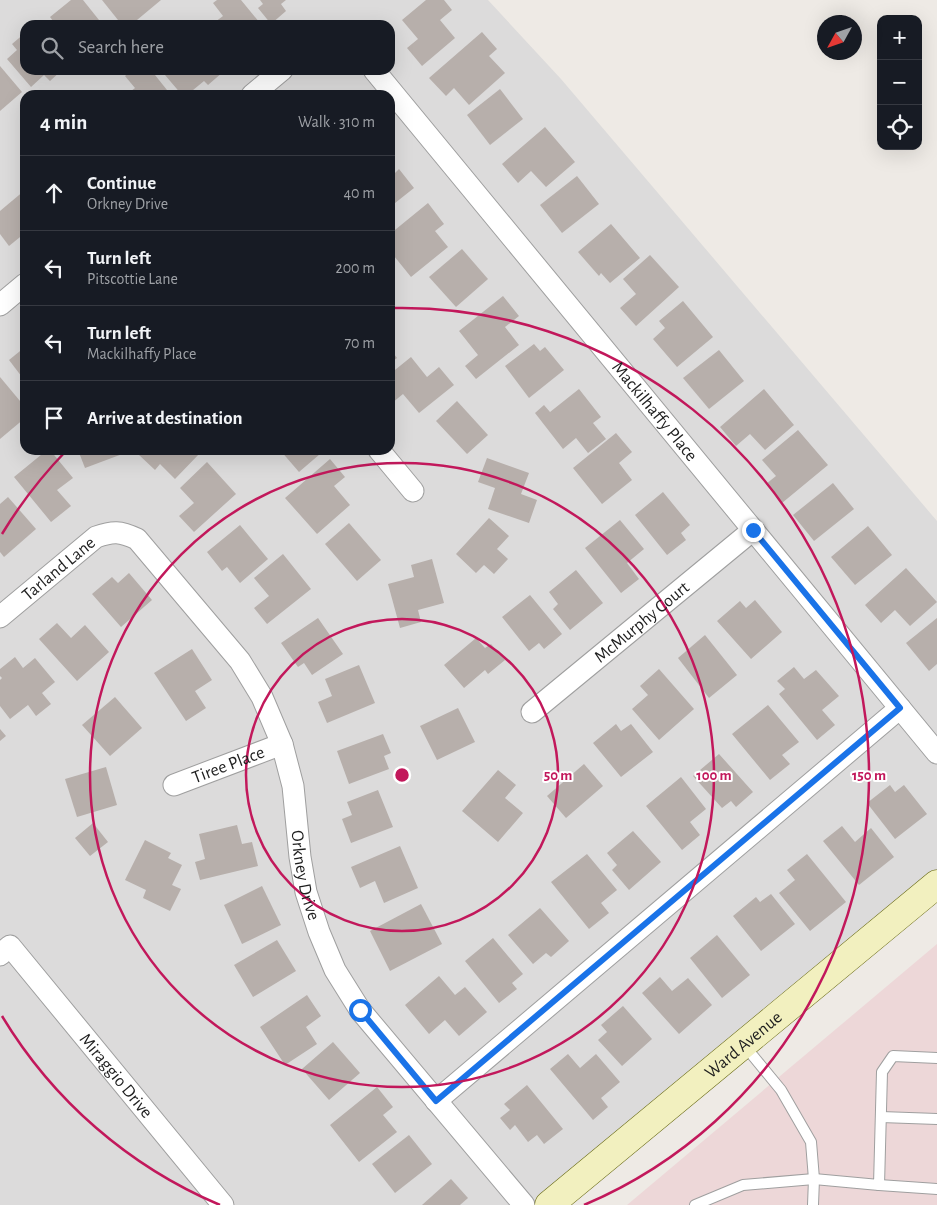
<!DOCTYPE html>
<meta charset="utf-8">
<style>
body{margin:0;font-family:"Alegreya Sans",sans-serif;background:#20242c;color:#f1f3f6}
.controls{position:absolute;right:15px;top:15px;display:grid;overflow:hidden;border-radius:10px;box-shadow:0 5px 20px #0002}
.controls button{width:45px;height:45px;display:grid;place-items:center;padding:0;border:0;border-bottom:1px solid #363941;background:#171b24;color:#f1f3f6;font:25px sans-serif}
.compass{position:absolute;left:817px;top:15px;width:45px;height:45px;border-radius:50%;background:#171b24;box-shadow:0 5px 20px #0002;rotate:230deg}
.stop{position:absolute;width:15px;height:15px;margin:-11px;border:4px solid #1a73e8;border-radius:50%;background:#fff}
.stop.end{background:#1a73e8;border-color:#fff;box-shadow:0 1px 5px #0008}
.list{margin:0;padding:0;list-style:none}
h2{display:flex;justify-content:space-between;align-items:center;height:65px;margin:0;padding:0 20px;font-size:21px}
h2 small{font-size:16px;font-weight:400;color:#9ea1a6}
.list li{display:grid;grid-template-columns:32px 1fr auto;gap:15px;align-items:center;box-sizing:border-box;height:75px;padding:0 20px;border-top:1px solid #363941}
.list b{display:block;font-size:19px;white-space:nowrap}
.list p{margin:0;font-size:16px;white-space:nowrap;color:#9ea1a6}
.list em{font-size:16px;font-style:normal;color:#9ea1a6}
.icon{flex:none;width:28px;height:28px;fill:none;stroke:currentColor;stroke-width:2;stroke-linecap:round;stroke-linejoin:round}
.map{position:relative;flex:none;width:937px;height:1205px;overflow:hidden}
.search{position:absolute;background:#171b24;box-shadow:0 5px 20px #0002;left:20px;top:20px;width:375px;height:55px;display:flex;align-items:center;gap:12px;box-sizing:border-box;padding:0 18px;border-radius:15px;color:#9ea1a6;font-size:19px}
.panel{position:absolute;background:#171b24;box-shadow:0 5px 20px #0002;left:20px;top:90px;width:375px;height:365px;border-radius:15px}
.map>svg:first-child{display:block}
</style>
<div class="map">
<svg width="937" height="1205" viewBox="0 0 937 1205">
<rect width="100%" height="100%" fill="#eeeae5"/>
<!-- residential -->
<path fill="#dcdbdb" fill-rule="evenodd" d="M0 0H488L561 79 937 521V884L549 1205H0ZM25 25H390V70H25ZM25 95H390V450H25Z"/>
<!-- commercial -->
<path fill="#edd7d8" d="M937 944V1205H627Z"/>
<!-- building -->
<g fill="#b7afab">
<path d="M71 0H83L103 25H56L50 17Z"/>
<path d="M102 0H161L131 25H122Z"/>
<path d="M217 0H241L260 23 258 25H211L223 16 213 3Z"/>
<path d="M260 0H286L281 4 286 11 271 24 258 8 263 4Z"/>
<path d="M426 0H444L452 10 440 20 455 38 422 66 407 48 418 39 402 20Z"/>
<path d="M482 32 497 49 489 56 505 73 469 105 454 88 446 96 429 78Z"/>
<path d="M25 33V70H62L50 81 44 75 31 87 7 59 17 50 12 44Z"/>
<path d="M0 66 22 92 0 111Z"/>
<path d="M132 70H151L171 95H126L135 88 125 76Z"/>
<path d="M171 70H222L223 72 208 85 204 81 187 95H182L165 75Z"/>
<path d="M500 89 523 119 490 145 467 115Z"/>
<path d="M545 127 575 162 546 187 531 171 518 183 502 164Z"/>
<path d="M390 167 395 173 399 169 414 188 390 207Z"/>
<path d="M577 176 599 204 562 233 540 205Z"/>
<path d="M25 190V233L9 246 0 234V211Z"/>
<path d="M428 203 444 224 435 231 448 247 411 277 390 251V234Z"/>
<path d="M611 224 640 258 610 283 601 273 599 276 578 252Z"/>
<path d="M462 249 488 279 456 307 429 277Z"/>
<path d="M650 255 679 287 636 326 620 308 636 294 623 279Z"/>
<path d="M503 296 519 316 505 327 519 345 476 379 465 366 478 355 459 331Z"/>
<path d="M683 301 713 337 677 367 653 339 665 328 659 321Z"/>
<path d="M534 344 540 351 545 347 564 370 529 398 505 366Z"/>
<path d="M25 347V381L9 360Z"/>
<path d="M390 349 397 358 390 363Z"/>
<path d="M719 350 744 381 709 409 683 378Z"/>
<path d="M411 357 427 377 439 367 454 385 419 413 403 394 392 403 390 400V374Z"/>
<path d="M0 377 25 407V418L0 439Z"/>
<path d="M579 389 601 417 593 423 606 439 588 453 576 438 563 449 535 413 544 405 550 412Z"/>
<path d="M764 389 794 425 765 450 750 434 736 446 720 427Z"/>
<path d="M457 401 488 435 467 454 436 421Z"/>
<path d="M798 430 828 465 782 503 766 484 776 476 762 460Z"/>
<path d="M616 433 632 452 619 463 632 480 602 504 573 468Z"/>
<path d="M47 450H50L73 478 57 490 71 506 51 522 14 477Z"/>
<path d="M78 450H124L125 453 85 468Z"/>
<path d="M142 450H197L200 453 175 479 160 464 155 470 138 454Z"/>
<path d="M280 450H316L320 454 299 472Z"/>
<path d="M487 458 529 473 521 494 537 500 529 523 488 509 495 488 478 482Z"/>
<path d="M330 459 345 477 334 486 350 505 317 534 285 498Z"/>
<path d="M207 462 236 494 194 532 179 516 194 503 180 488Z"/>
<path d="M833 483 854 509 814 541 793 515Z"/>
<path d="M663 492 690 525 681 533 686 540 667 555 635 515Z"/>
<path d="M8 497 36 529 4 557 0 552V504Z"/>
<path d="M489 518 509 536 497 549 508 559 494 574 484 565 476 573 456 554Z"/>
<path d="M620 520 644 549 627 563 639 579 621 593 585 548Z"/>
<path d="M349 523 381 560 357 581 325 544Z"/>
<path d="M240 525 268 559 240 583 227 567 222 571 207 552Z"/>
<path d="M868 526 892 555 855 585 831 557Z"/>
<path d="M283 554 311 589 267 624 254 608 269 596 254 578Z"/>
<path d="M432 559 444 603 418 610 421 622 400 628 388 584 414 577 411 565Z"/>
<path d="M906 568 937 602 910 626 895 610 881 623 865 605Z"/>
<path d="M576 570 603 603 570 630 553 609 558 604 549 592Z"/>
<path d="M129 573 152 600 121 627 92 594 112 577 118 583Z"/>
<path d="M530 595 562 634 544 649 539 643 529 651 502 617Z"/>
<path d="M755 600 782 632 751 659 717 621 740 601 746 608Z"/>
<path d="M318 618 343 654 312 675 304 663 298 667 281 643Z"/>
<path d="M937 618V664L929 671 906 643Z"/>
<path d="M57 623 71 638 85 625 109 652 77 681 39 639Z"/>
<path d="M705 635 737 675 709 698 678 658Z"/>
<path d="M476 638 485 648 491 644 505 660 488 674 485 670 464 688 444 665Z"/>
<path d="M192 649 212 680 195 691 206 708 186 721 154 673Z"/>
<path d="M15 657 23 668 35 658 55 682 42 693 51 704 36 716 28 705 10 719 0 706V680L2 678 0 676V669Z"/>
<path d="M359 665 375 703 327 723 318 702 332 696 325 679Z"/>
<path d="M794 667 804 679 816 670 839 696 822 710 835 725 817 740 779 694 785 689 777 681Z"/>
<path d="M659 669 694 709 659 740 632 709 648 695 640 686Z"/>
<path d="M115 697 142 728 110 756 82 725Z"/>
<path d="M768 705 799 742 782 755 790 764 770 780 732 734Z"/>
<path d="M458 708 475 742 437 760 420 726Z"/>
<path d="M616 724 621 731 631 724 653 752 621 777 593 743Z"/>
<path d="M0 729 6 736 0 741Z"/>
<path d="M383 734 391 753 384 756 389 769 349 784 337 751Z"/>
<path d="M719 754 753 792 736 807 731 801 722 808 693 776Z"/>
<path d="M584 764 603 786 566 818 547 796Z"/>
<path d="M106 767 117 805 77 817 65 779Z"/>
<path d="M498 770 516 785 505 798 523 813 498 842 462 811Z"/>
<path d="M681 777 706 809 690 822 700 835 682 850 646 806Z"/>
<path d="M890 785 895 792 904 785 927 814 895 839 867 803Z"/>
<path d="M378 790 393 827 351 843 342 819 352 815 347 802Z"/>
<path d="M93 823 108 842 90 856 75 838Z"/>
<path d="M237 825 242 844 252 842 258 866 200 880 195 862 205 859 199 834Z"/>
<path d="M842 826 855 842 871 828 894 857 859 885 823 841Z"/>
<path d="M633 831 661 862 629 890 612 870 617 865 607 853Z"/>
<path d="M145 840 171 853 168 858 182 865 172 885 181 889 170 911 143 898 146 890 125 880Z"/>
<path d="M400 846 418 888 384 903 375 881 360 888 351 867Z"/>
<path d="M587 854 617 890 601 903 609 913 589 929 551 882Z"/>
<path d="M807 854 846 902 810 931 779 893 795 880 787 870Z"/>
<path d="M262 886 281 925 242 944 224 905Z"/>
<path d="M771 894 795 924 761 951 733 916 756 897 760 902Z"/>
<path d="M421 904 442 944 390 971 370 931Z"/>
<path d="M540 908 569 941 551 957 546 953 533 964 508 935Z"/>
<path d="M717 935 750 975 722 998 690 958Z"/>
<path d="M493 938 523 974 512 983 517 989 499 1003 465 961Z"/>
<path d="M277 940 296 971 253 997 234 965Z"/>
<path d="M439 976 455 995 465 987 487 1012 459 1036 445 1020 429 1034 405 1005Z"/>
<path d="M660 977 672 991 688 978 712 1005 679 1034 642 993Z"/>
<path d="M307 995 321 1016 306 1027 317 1044 285 1065 260 1027Z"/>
<path d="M623 1006 652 1039 622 1066 598 1040 607 1032 601 1025Z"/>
<path d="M333 1042 360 1073 329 1100 302 1069Z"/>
<path d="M568 1054 580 1068 596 1054 620 1082 601 1098 608 1107 593 1120 550 1069Z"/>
<path d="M527 1085 563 1129 544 1144 537 1135 528 1142 515 1125 510 1130 500 1118 510 1110 504 1104Z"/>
<path d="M377 1087 393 1107 383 1115 397 1132 359 1162 330 1125Z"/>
<path d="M409 1135 432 1164 395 1193 372 1164Z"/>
<path d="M451 1179 468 1198 460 1205H422Z"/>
</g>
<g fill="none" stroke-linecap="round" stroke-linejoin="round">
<defs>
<g id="lane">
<path d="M744 1045 781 1090 811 1142 814 1179 813 1205"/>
<path d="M881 1117 937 1119"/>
<path d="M879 1185 937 1189"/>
<path d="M695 1205 743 1185 814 1179 879 1185 882 1072 893 1056 937 1058"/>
</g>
<g id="street">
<path id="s1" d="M374 70 937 753"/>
<path d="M252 95 282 70"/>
<path d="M0 305 25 284"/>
<path d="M379 450 413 491"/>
<path id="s2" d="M0 617 96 537C113 531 120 531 137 539L240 661 262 697 282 744 293 786 300 857 306 892 319 932 335 970 360 1010 524 1205"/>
<path id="s3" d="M532 712 753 530"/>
<path id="s4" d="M174 785 282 744"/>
<path id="s5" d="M0 955 10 946 223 1205"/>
<path d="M436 1101 900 708"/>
</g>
<g id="secondary">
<path id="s6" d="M549 1205 937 884"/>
</g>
</defs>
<!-- lane casing -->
<use href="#lane" stroke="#9f9f9f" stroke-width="12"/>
<!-- street casing -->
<use href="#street" stroke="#9f9f9f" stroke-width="23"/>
<!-- secondary casing -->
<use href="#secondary" stroke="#676812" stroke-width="29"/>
<!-- lane -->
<use href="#lane" stroke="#fff" stroke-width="10"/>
<!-- street -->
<use href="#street" stroke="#fff" stroke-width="21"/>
<!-- secondary -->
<use href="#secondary" stroke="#f2f0bf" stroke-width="28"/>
</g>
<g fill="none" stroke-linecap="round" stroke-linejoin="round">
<!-- route -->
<path stroke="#1a73e8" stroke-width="6" d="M360 1010 436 1101 900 708 753 530"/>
</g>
<!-- distance rings -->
<g fill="none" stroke="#c2185b" stroke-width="2.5">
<circle cx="402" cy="775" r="156"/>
<circle cx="402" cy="775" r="312"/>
<path d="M220 1205A467 467 0 0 1 2 1016M2 534A467 467 0 0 1 66 451M394 308A467 467 0 0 1 584 1205"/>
</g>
<g text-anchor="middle" stroke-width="4" stroke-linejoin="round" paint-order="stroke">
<!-- street labels -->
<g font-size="18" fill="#1e1e1e" stroke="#fff">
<text dy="6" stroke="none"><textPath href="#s1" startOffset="442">Mackilhaffy Place</textPath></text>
<text dy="6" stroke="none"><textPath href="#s2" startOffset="76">Tarland Lane</textPath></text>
<text dy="6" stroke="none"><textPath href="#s3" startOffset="142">McMurphy Court</textPath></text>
<text dy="6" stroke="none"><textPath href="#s4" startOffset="58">Tiree Place</textPath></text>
<text dy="6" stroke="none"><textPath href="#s2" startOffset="554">Orkney Drive</textPath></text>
<text dy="6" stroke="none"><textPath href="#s6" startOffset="252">Ward Avenue</textPath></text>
<text dy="6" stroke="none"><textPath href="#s5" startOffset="181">Miraggio Drive</textPath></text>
</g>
</g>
<circle cx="402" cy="775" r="8" fill="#c2185b" stroke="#fff" stroke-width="2.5"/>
<g font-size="15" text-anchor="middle" font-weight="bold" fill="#c2185b" stroke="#fff" stroke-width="4" stroke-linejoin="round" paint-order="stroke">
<text x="558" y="780">50 m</text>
<text x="714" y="780">100 m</text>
<text x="869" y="780">150 m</text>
</g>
</svg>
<div class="controls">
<button>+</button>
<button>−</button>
<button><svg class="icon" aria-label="locate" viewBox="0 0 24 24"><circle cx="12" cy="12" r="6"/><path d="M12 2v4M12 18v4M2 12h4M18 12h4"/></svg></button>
</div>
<svg class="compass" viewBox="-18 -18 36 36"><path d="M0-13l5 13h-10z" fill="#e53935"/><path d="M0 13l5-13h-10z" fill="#9ea1a6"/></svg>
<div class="stop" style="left:360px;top:1010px"></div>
<div class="stop end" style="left:753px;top:530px"></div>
<div class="search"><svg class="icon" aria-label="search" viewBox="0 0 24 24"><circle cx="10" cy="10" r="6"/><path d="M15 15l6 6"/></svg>Search here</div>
<section class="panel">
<h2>4 min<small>Walk · 310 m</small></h2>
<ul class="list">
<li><svg class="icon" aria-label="ahead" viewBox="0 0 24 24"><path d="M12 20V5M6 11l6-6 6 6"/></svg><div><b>Continue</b><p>Orkney Drive</p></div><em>40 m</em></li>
<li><svg class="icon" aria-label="left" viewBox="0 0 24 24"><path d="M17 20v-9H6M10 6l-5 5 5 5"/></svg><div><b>Turn left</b><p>Pitscottie Lane</p></div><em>200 m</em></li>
<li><svg class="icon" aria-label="left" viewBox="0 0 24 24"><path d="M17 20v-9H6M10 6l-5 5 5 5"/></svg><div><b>Turn left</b><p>Mackilhaffy Place</p></div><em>70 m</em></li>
<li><svg class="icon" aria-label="arrive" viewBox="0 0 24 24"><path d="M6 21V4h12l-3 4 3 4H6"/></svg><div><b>Arrive at destination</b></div></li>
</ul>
</section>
</div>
